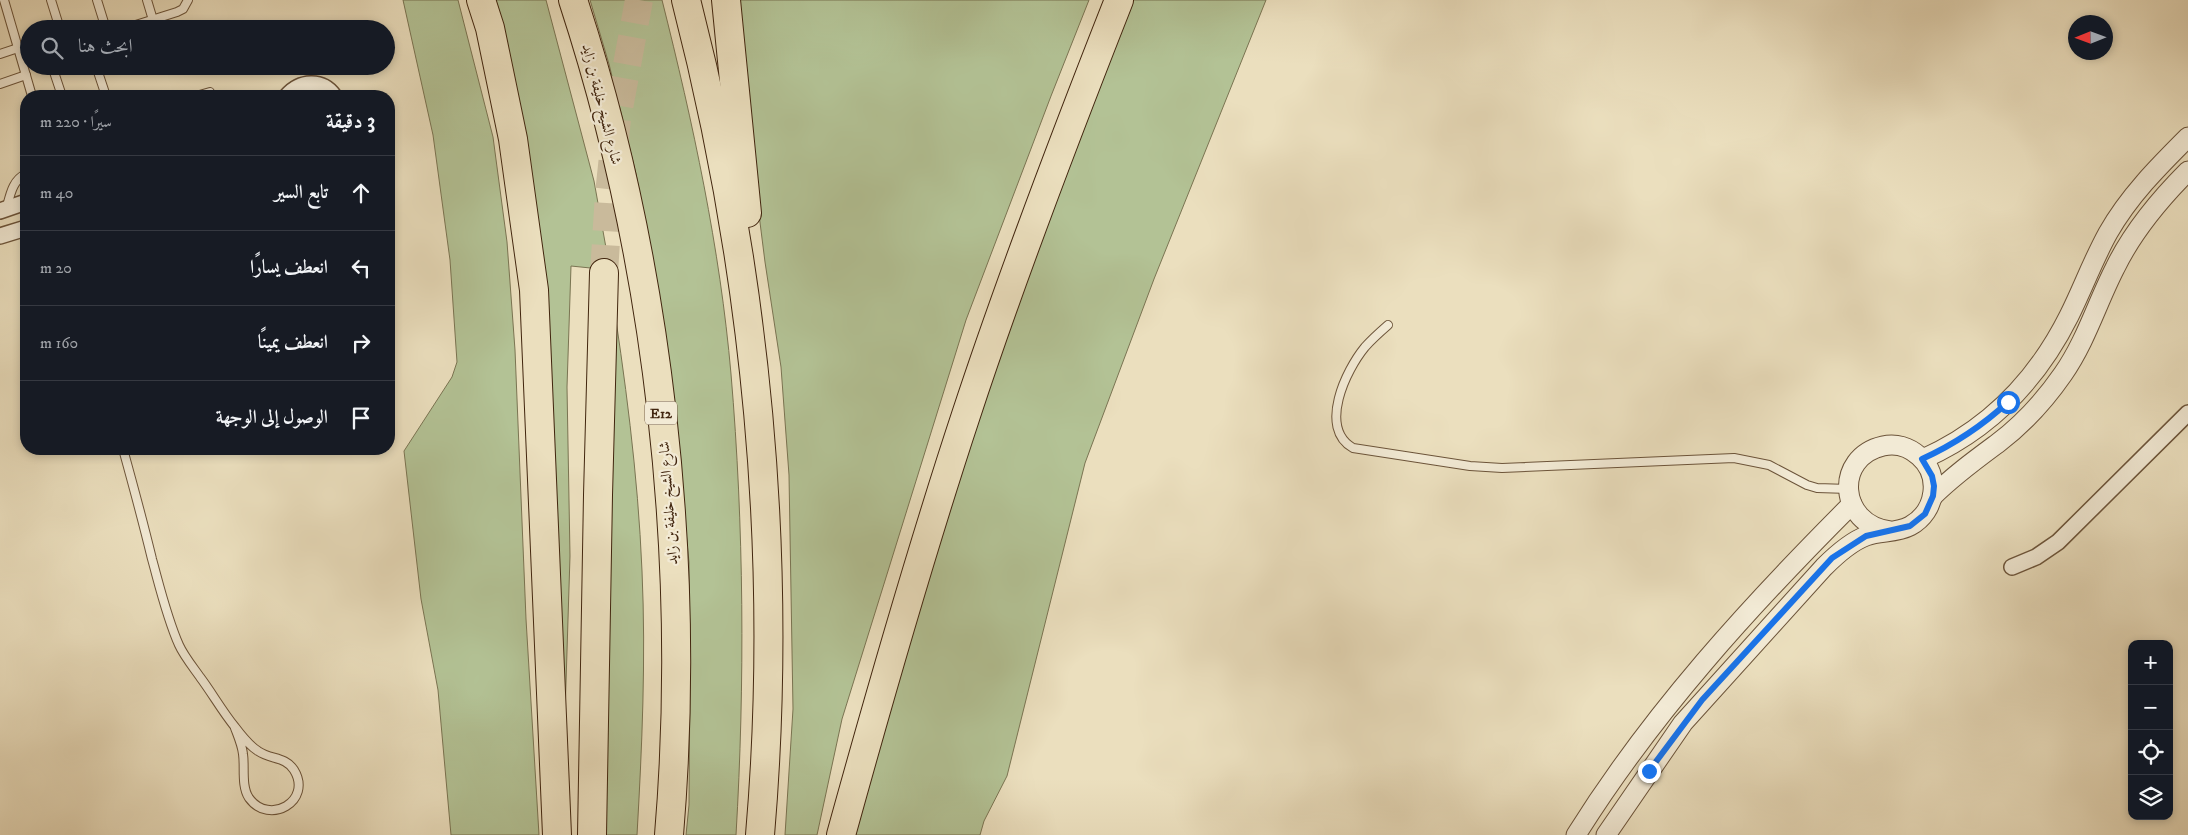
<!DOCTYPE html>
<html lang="ar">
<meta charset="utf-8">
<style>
body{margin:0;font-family:"IM FELL DW Pica",Amiri,serif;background:#20242c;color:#f1f3f6;direction:rtl}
.controls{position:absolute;right:15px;bottom:15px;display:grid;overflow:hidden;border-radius:10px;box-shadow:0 2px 8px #0003}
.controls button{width:45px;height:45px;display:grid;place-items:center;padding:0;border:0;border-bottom:1px solid #363941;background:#171b24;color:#f1f3f6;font:25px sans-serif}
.compass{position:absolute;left:2068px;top:15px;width:45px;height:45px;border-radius:50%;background:#171b24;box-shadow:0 2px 8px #0003;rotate:269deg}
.stop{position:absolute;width:15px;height:15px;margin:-11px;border:4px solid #1a73e8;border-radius:50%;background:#fff}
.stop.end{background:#1a73e8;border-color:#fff;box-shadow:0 1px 5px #0008}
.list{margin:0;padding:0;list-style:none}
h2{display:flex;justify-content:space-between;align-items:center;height:65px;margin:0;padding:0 20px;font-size:21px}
h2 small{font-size:16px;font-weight:400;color:#9ea1a6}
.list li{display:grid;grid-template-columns:32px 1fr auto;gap:15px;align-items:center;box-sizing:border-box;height:75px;padding:0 20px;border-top:1px solid #363941}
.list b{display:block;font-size:19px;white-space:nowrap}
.list em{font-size:16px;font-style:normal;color:#9ea1a6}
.icon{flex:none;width:28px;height:28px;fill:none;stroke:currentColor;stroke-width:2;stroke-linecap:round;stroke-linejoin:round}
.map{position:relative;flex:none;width:2188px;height:835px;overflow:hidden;direction:ltr}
.search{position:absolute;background:#171b24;box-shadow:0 2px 8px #0003;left:20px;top:20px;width:375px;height:55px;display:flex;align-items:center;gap:12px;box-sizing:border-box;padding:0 18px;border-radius:28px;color:#9ea1a6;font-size:19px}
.panel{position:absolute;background:#171b24;box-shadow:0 2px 8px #0003;left:20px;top:90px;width:375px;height:365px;border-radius:20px;direction:rtl}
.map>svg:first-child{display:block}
</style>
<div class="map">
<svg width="2188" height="835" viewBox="0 0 2188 835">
<rect width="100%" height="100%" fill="#ebdfbe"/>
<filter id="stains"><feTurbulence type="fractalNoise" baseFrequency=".004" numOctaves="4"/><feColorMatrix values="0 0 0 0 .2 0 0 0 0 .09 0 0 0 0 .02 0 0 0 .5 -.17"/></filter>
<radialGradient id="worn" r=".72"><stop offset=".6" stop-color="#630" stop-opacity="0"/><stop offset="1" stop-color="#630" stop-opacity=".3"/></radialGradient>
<!-- green -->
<g fill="#b3c295" stroke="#7a7452">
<path d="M403 0H458L493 137 507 242 515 350 526 619 539 835H451L438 690 421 599 404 451 452 377 457 362 450 260 433 135Z"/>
<path d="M493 0H546L594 181 610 270 571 266 567 387 570 556 564 746Z"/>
<path d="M590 0H662C693 123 720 248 731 374 744 527 745 682 736 835H686L689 805 690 673 689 562 669 363 655 272 636 174 609 64Z"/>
<path d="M732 0H1089L1051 96 966 320 842 719 817 835H785L793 709 789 475 781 367 765 262Z"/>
<path d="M1130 0H1266L1154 279 1085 463 1007 776 984 821 980 835H850L972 428Z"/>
<path d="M610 281C625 377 638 474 642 571 646 659 642 747 637 835H599Z"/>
</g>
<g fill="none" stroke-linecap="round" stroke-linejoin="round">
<!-- motorway-tunnel -->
<path stroke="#c9ba9b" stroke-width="28" stroke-dasharray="28 14" stroke-linecap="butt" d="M604 273 609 194 617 119 639 0"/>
<defs>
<g id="service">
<path d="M4 0 32 96"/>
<path d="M51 0 60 29"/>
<path d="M97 0 106 29"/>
<path d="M147 0 153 20"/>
<path d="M123 29 177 12 183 9 188 0"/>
<path d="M0 54 18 48"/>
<path d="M52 66 62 96"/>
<path d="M96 66 106 96"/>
<path d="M0 84 26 75"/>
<path d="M196 96 210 92"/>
<path d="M6 210C10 196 12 180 26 174"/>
<path d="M1388 325C1380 332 1372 339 1365 347 1346 370 1318 428 1353 448L1470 466 1502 468 1734 458 1769 465 1807 485 1817 488 1849 489"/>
<path d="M123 449C133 485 143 522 152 559 160 588 167 618 179 645 184 656 193 667 200 677 212 693 222 711 235 727 241 735 250 746 258 751 271 760 285 756 294 770 313 801 269 826 249 798 241 786 245 767 243 754 242 745 238 736 235 728"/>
</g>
<g id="minor">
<path d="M287 96C300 81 322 79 334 96"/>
<path d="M0 211 26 202"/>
<path d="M0 236 26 228"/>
<path d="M2012 567 2036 557 2058 542 2188 413"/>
</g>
<g id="tertiary">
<path d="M1923 459C1988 430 2037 380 2069 316 2083 288 2093 260 2108 233 2129 196 2158 167 2188 137"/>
<path d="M1933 496C1953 476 1975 460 1998 443 2023 424 2045 400 2063 374 2086 341 2097 303 2115 268 2133 231 2159 200 2188 171"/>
<path d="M1576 835C1653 712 1750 606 1852 504"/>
<path d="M1606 835 1683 723 1824 567C1836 555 1850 542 1866 536 1880 531 1897 533 1910 526 1937 511 1941 475 1919 456 1909 447 1896 443 1883 446 1834 457 1838 524 1890 531"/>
</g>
<g id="motorway">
<path d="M481 0 490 28 513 139 534 290 557 835"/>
<path d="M573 0C659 262 692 561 669 835"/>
<path d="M686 0C756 271 784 556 760 835"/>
<path d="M726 0 747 213"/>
<path d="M592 835 598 495 604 273"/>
<path d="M841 835C880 694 920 554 966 415 1012 275 1065 137 1119 0"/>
</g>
</defs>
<!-- service casing -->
<use href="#service" stroke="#6c543a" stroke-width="10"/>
<!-- minor casing -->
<use href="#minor" stroke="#6c543a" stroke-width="18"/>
<!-- tertiary casing -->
<use href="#tertiary" stroke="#6c543a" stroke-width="21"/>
<!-- motorway casing -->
<use href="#motorway" stroke="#41250e" stroke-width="30"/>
<!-- service -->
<use href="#service" stroke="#f2ead5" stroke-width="8"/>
<!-- minor -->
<use href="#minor" stroke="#f2ead5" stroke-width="15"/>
<!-- tertiary -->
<use href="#tertiary" stroke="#f2ead5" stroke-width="19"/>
<!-- motorway -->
<use href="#motorway" stroke="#ebdfbe" stroke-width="28"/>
</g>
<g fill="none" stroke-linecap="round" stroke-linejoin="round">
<!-- route -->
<path stroke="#1a73e8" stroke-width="6" d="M1649 771 1702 700 1832 558 1866 536 1910 526 1925 514 1933 496 1934 486 1932 476 1922 459C1955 444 1981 427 2008 402"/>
</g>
<g text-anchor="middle" stroke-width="4.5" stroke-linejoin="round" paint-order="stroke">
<!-- shield labels -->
<rect fill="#f2ead5" stroke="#76604a" stroke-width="1" x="645" y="401.5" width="32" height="23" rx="4"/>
<g font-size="14" font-weight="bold" fill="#41250e">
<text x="661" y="418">E12</text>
</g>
<!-- street labels -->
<g font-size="15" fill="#41250e" stroke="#f2ead5">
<text transform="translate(602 104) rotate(76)" y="5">شارع الشيخ خليفة بن زايد</text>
<text transform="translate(668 503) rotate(-94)" y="5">شارع الشيخ خليفة بن زايد</text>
</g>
</g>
<rect width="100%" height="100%" filter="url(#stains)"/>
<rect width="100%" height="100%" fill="url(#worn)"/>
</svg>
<div class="controls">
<button>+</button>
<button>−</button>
<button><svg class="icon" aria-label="locate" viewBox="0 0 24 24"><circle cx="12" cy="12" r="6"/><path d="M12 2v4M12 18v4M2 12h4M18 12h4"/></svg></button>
<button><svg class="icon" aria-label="layers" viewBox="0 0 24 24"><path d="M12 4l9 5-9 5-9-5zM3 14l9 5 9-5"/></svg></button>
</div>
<svg class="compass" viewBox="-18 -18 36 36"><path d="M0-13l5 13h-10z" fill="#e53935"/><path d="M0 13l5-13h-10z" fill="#9ea1a6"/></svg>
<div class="stop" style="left:2008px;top:402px"></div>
<div class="stop end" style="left:1649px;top:771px"></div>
<div class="search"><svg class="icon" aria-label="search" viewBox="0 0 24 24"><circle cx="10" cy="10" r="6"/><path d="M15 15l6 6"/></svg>ابحث هنا</div>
<section class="panel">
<h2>3 دقيقة<small>سيرًا · 220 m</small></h2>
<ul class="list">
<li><svg class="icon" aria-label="ahead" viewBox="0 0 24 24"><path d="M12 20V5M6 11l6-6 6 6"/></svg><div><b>تابع السير</b></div><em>40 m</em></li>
<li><svg class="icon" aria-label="left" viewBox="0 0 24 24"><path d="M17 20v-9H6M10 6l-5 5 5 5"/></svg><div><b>انعطف يسارًا</b></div><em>20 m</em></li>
<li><svg class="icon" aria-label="right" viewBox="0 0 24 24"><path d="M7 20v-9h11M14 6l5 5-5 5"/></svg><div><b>انعطف يمينًا</b></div><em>160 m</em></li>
<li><svg class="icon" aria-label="arrive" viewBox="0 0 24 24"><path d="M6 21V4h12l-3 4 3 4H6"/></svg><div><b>الوصول إلى الوجهة</b></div></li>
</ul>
</section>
</div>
